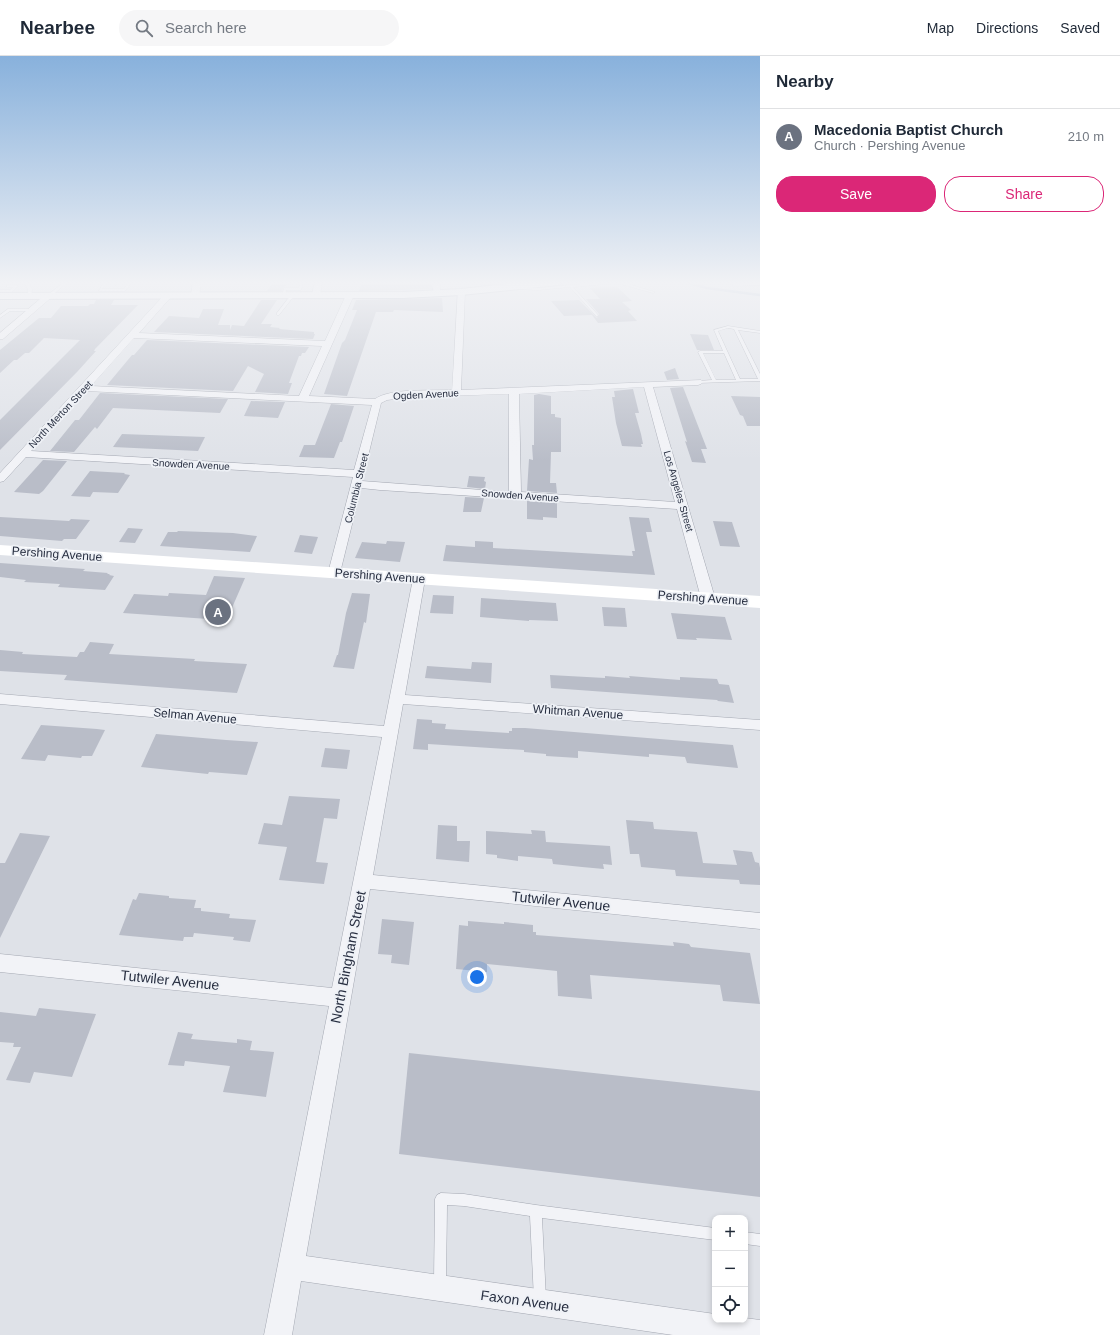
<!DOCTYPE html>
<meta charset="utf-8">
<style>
body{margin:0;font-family:Helvetica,sans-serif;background:#f6f6f7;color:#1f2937}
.controls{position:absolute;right:12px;bottom:12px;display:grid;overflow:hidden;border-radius:8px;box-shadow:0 2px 6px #0003}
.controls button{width:36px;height:36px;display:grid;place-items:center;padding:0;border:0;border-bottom:1px solid #e0e1e3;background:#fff;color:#1f2937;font:20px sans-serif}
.you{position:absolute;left:477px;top:921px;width:14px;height:14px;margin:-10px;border:3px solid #fff;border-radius:50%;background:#1a73e8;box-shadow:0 0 0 6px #1a73e833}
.badge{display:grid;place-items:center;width:26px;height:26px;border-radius:50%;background:#db2777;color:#fff;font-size:13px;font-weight:700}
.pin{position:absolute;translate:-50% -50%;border:2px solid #fff;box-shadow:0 1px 4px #0006}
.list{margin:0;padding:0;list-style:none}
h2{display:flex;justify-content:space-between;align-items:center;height:52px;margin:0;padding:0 16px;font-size:17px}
h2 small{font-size:13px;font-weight:400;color:#747a83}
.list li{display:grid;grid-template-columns:26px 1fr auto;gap:12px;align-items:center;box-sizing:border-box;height:56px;padding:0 16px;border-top:1px solid #e0e1e3}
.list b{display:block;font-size:15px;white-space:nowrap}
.list p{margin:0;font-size:13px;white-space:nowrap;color:#747a83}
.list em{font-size:13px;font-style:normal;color:#747a83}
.actions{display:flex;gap:8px;padding:12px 16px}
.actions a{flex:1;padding:9px 0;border:1px solid #db2777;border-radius:16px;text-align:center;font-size:14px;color:#db2777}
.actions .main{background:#db2777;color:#fff}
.icon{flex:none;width:22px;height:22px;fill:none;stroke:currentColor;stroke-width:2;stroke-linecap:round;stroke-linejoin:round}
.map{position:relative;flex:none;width:760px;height:1279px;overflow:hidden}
header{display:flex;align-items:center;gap:24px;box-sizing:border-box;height:56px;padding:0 20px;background:#fff;border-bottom:1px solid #e0e1e3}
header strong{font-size:19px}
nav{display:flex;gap:22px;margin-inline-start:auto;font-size:14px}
.search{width:280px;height:36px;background:#f6f6f7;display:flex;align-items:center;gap:10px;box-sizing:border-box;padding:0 14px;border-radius:22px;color:#747a83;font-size:15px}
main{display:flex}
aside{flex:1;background:#fff}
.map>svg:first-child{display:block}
</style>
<header>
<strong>Nearbee</strong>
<div class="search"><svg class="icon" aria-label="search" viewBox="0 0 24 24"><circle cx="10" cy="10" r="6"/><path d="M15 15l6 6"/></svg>Search here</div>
<nav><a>Map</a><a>Directions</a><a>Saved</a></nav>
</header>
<main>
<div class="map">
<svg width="760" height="1279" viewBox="0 0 760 1279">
<rect width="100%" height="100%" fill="#dfe2e8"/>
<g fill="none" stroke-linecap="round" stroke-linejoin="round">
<!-- stream -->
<path stroke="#99acc9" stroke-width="2.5" d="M685 226 707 232 760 239"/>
</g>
<!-- building -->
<g fill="#b9bdc8">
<path d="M273 226H288L286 230 283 231 282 235H267Z"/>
<path d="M362 226H431L432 233 359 235Z"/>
<path d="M617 231 632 245 622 246 631 254 628 255 637 265 598 267 592 259 564 260 551 245 579 244 597 262 599 258 586 243H600L590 232Z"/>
<path d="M442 242 443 256 394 254 393 256H376L347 340 324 338 342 287 345 284 357 254H352L356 244Z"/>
<path d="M96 244H114L111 249H138L95 293 94 295H96L77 316 0 394V364L80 284 44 282 29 297H25L17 304H14L0 317V294L39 262H51L61 250H88L90 248H94Z"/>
<path d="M261 244H277L261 268H272L270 271 280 272 279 273 314 276V278H315L313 283 154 276 169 260 199 262 203 253H224L218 269H230V274L232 269 244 270Z"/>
<path d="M690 278 708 279 714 294H697Z"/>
<path d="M147 284 309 291 305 297H302L301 300H299L289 327H292L288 338 255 336 264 318 248 310 233 335 107 329 132 299H134Z"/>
<path d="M675 312 679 323 667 324 664 316Z"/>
<path d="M683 331 707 393H701L706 407 692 406 685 385 687 386 670 332Z"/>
<path d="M633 333 639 357H635L641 378 643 388H641L642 391 622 390 616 367 612 341H615L614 335Z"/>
<path d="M100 337 228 343 220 357 113 352 97 373 95 371 74 396 50 395 75 364H79Z"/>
<path d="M539 338 551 340V358H555V361L561 362V396H551L550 427H556L557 437 527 435 529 403 533 404 532 389H534V339Z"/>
<path d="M731 340 760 341V370H747L743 360 740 359Z"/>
<path d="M251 345 285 346 278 362 244 360Z"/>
<path d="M331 348 354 350 342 386H340L334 402 299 401 304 389H315Z"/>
<path d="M122 378 205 381 198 395 113 391Z"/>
<path d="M43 404 67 405 43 435 39 438 14 436Z"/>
<path d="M90 415 125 417 124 418 130 419 118 437 93 436 90 441 71 440Z"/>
<path d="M469 420 485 421 484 425 486 426 485 433 467 431Z"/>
<path d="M465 441 484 442 481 456H463Z"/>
<path d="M527 445 557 447V462L543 461V464L527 463Z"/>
<path d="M0 461 69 465 71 463 90 464 76 483H64L62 485 0 480Z"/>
<path d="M629 461 649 462 652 476H646L655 519 443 505 446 489 475 491V485L493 486V492L633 500 632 495H635Z"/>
<path d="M713 465 732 466 740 491 720 490Z"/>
<path d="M128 472 143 473 135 487 119 486Z"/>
<path d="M178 475 233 477 257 480 250 496 160 490 168 476H177Z"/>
<path d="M300 479 318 481 312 498 294 496Z"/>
<path d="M387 485 405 486 400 506 355 502 362 486 386 488Z"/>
<path d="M0 507 85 513 83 515 108 517 107 518H110L109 519 114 520 105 534 58 531 60 528 24 526 26 524 0 521Z"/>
<path d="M214 520 245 522 231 554H221L220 557 211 556 208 563 123 557 134 538 168 540 169 537 206 539Z"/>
<path d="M352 537 370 538 366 567 364 566 354 613 333 611 337 599H338L346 557Z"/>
<path d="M433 539 454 540 453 558 430 557Z"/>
<path d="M481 542 556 547 558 565 529 564V565L480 561Z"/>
<path d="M602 551 625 552 627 571 604 570Z"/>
<path d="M671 557 725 561 732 584 696 582 697 584 677 583Z"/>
<path d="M90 586 114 588 109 598 195 603 194 605 247 608 237 637 64 624 67 619 0 615V594L23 596 22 598 77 601 80 596H84Z"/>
<path d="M472 606 492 607 491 627 425 622 427 610 471 613Z"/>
<path d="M550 619 605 622V620L630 622 629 620 680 624V621L717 623 719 628 729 629 734 647 718 645 717 644 551 632Z"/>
<path d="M417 663 432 664V667L446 668 445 673 509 677V675H512V672H525L733 689 738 712 687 707 685 701 649 698V701L578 695V702L546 700V698L524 696V694L428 688V694L413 693Z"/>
<path d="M41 669 97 673 105 674 92 700H82L81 702 48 699 45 705 21 703Z"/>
<path d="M156 678 226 684 258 686 247 719 209 716 208 718 141 711Z"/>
<path d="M325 692 350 694 347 713 321 711Z"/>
<path d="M289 740 340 743 337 763 324 762 316 806 328 807 324 828 279 824 287 791 258 788 264 767 282 769Z"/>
<path d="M626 764 653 766 654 773 697 776 703 807 737 809 733 794 752 796 755 806 759 807 760 812V829L740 828 739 824 676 820 675 814 641 811 639 798H630Z"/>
<path d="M438 769 457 770V785H470L469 806 436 803Z"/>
<path d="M531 774 545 775 546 786 610 790 612 809 603 808 604 813 582 811 553 808 552 803 518 800V805L497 802V799L486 798V775L532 778Z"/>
<path d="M20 777 50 780 0 882V807H5Z"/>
<path d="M139 837 169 840V842L196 844 194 852H201V855L230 858 229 862 256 864 250 886 233 884 234 881 194 877 193 881H184L183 885 119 879 133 843 136 844Z"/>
<path d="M382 863 414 866 409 909 391 907 392 899 378 898Z"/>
<path d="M468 865 504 868V866L533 869V876H536V879L674 890 673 886 689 888 691 891 750 897 760 948 723 945 720 929 590 919 592 943 558 940 557 915 487 908V916L456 913 459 869 468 870Z"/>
<path d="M39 952 96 958 72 1021 34 1016 30 1027 6 1024 21 991H13L14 987 0 986V956L36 960Z"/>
<path d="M178 976 193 978 191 983 237 987V983L252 985 250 994 274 996 266 1041 223 1036 230 1010 185 1005 184 1010 168 1009Z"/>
<path d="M409 997 760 1035V1141L399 1098Z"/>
</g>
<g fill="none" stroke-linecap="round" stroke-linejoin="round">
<defs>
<g id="lane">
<path d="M26 226H29V228L32 233 31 241 28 240V233L25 228Z"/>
<path d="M64 226H68L50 241H48V239Z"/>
<path d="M104 226H107L102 233H124L129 226H132L125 235H99Z"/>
<path d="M115 226H118L116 229 114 228Z"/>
<path d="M300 226H309L303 227 301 234H286L285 240 282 241 284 232H299Z"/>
<path d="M604 226H621L655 236 653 237 617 227 573 231 598 259 597 261 570 231 538 234 513 233 511 232 513 231 538 232Z"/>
<path d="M760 227V229L734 230 732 229 734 228Z"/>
<path d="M7 229H16L18 230 12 236H0V234H10L13 231H7Z"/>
<path d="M291 239 294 240 279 259H277V257Z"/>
<path d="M8 253H33L35 254 33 255H10L0 262V259Z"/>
<path d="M728 270 760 275V277L738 274 760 318V325L697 327 696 326 698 325 712 324 698 296 700 295H723L714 274ZM728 272 734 273 758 323H740L718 275ZM703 297H724L736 324H716Z"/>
<path d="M441 1137 464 1138 536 1149 715 1172V1184L542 1162 546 1243 544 1247 540 1249 536 1247 534 1243 530 1160 464 1150 447 1149 446 1227 444 1231 440 1233 436 1231 434 1227 435 1143 437 1139Z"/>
<path d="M745 1176 760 1178V1190L745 1188Z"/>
</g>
<g id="street">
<path d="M193 226H201L199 240 195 242 191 240Z"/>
<path d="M315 226H322L320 239 316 241 312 239Z"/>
<path d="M432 226H440V239H434Z"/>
<path d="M458 234H464L465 236 461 334 701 324 703 326 701 328 698 329 653 331 715 542 713 545H703L701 542 677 453 380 434 361 432 340 517 338 520H330L328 517 353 421 26 401 4 425 0 426V417L165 238H168L172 240 139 277 325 285 346 239 347 237H353L354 239 309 340 375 343C390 332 432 335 452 334ZM134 282 322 290 299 340 91 330ZM644 331 675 446 521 436 519 338ZM86 335 372 349 354 414 31 395ZM509 338V436L362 425 381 347 387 344 412 341Z"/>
<path d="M46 238H49L53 240 3 283H0V277Z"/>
<path d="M419 519 424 520 425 523 405 639 760 664V674L403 648 373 819 760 857V873L370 833 306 1200 715 1258V1264H745V1262L760 1264V1279H673L301 1225 292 1279H264L329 950 0 916V898L332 932 382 681 0 648V638L384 670 413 523 414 520Z"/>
</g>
<path id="primary" d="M524 226H563L558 229 461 239 403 242 0 243V237L403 236 461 233Z"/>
</defs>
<!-- lane casing -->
<use href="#lane" stroke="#a4a8b2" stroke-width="1"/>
<!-- street casing -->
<use href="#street" stroke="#a4a8b2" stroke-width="1"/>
<!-- primary casing -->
<use href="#primary" stroke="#9ea5b4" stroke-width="2"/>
<!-- lane -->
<use href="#lane" fill="#f2f3f7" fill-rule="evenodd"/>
<!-- street -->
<use href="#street" fill="#f2f3f7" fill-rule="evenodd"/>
<!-- secondary -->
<path fill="#fff" fill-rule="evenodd" d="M0 489 760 540V552L0 499Z"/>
<!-- primary -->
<use href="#primary" fill="#fff" fill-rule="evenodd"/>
</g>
<!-- sky -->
<linearGradient id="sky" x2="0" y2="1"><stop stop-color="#88b1dc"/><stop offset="0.56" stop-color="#f1f2f5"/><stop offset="1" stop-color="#f1f2f5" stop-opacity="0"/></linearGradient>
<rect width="760" height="405" fill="url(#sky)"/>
<g text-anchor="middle" stroke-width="3.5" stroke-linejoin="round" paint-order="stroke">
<!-- far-street labels -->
<g font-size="10" fill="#272e40" stroke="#eef1f6">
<text transform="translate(426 338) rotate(-3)" y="4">Ogden Avenue</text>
<text transform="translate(60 358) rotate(-47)" y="4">North Merton Street</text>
<text transform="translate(191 408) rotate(3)" y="4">Snowden Avenue</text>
<text transform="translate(356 432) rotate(-76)" y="4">Columbia Street</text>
<text transform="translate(679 435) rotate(74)" y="4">Los Angeles Street</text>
<text transform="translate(520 439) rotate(4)" y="4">Snowden Avenue</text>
</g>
<!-- street labels -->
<g font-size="12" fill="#272e40" stroke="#eef1f6">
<text transform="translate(57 498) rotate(4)" y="4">Pershing Avenue</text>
<text transform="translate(380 520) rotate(4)" y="4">Pershing Avenue</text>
<text transform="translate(703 542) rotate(4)" y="4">Pershing Avenue</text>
<text transform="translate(578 656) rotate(4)" y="4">Whitman Avenue</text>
<text transform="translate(195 660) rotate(5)" y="4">Selman Avenue</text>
</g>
<!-- near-street labels -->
<g font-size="14" fill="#272e40" stroke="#eef1f6">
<text transform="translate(561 845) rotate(6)" y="5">Tutwiler Avenue</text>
<text transform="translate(348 901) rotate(-79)" y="5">North Bingham Street</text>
<text transform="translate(170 924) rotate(6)" y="5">Tutwiler Avenue</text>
<text transform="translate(525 1245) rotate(8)" y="5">Faxon Avenue</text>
</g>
</g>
</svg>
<div class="controls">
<button>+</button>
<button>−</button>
<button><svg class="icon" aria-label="locate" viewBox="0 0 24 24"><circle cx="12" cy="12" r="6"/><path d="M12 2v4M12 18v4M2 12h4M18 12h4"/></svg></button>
</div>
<div class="you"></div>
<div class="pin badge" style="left:218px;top:556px;background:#6b7280">A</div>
</div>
<aside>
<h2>Nearby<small></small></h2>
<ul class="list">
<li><span class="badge" style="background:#6b7280">A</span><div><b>Macedonia Baptist Church</b><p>Church · Pershing Avenue</p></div><em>210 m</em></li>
</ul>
<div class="actions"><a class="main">Save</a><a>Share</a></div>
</aside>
</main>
